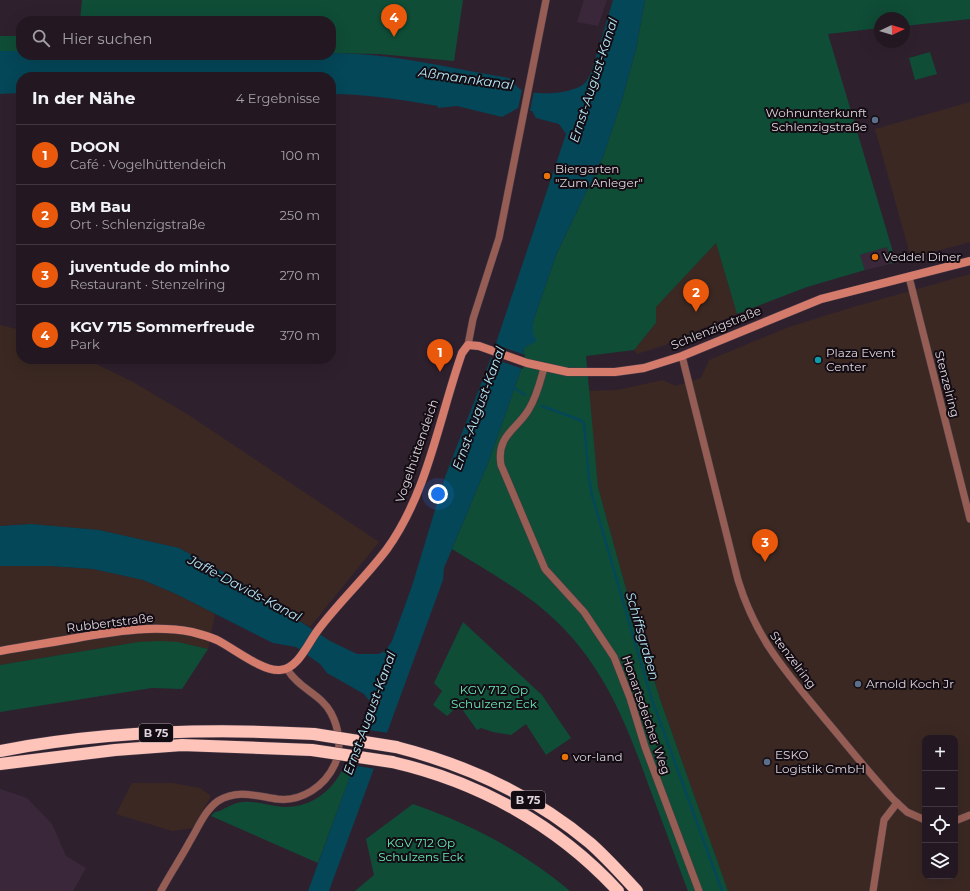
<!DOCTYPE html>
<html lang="de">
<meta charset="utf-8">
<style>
body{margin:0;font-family:Montserrat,sans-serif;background:#2f252f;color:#f1f3f6}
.controls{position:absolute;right:12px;bottom:12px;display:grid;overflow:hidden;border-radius:8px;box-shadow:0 4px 16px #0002}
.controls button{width:36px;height:36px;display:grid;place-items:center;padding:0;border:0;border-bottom:1px solid #403740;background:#231822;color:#f1f3f6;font:20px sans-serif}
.compass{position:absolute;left:874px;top:12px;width:36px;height:36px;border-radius:50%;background:#231822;box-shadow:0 4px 16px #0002;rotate:86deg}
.you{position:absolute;left:438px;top:494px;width:14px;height:14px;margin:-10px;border:3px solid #fff;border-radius:50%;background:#1a73e8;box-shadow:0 0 0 6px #1a73e833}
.badge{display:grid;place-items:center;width:26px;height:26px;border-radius:50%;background:#ea580c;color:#fff;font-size:13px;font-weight:700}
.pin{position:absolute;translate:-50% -33px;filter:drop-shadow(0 1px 2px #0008)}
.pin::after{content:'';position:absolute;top:21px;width:14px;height:12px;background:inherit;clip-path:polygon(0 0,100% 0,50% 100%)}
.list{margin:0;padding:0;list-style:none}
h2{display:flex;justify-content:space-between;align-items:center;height:52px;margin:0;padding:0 16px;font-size:17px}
h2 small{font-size:13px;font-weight:400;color:#a3a0a5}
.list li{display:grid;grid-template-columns:26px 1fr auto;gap:12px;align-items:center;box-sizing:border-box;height:60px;padding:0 16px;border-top:1px solid #403740}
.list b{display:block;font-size:15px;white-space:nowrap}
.list p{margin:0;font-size:13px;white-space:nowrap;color:#a3a0a5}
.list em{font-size:13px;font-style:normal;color:#a3a0a5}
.icon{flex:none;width:22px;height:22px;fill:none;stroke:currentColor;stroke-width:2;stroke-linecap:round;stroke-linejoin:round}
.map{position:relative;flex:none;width:970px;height:891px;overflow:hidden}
.search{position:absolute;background:#231822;box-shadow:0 4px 16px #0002;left:16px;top:16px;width:320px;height:44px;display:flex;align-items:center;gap:10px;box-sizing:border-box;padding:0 14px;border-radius:16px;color:#a3a0a5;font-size:15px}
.panel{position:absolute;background:#231822;box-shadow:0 4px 16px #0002;left:16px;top:72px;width:320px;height:292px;border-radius:16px}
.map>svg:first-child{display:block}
</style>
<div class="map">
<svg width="970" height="891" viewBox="0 0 970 891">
<rect width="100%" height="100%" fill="#2f202e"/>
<!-- built -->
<g fill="#3b273a">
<path d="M584 0H607L598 26 577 22Z"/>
<path d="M887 247 891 264 865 270 860 255Z"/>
<path d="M0 789 27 798 52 824 66 856 86 868 73 891H0Z"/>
</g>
<!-- industrial -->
<g fill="#3b2823" fill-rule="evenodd">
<path d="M970 102V242L911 258 875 129Z"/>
<path d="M716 243 737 314 665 345 637 354 634 350 656 323V307Z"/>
<path d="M970 274V891H728L660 699 625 585 598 487 587 391 617 390 663 380 676 386 701 378 709 360 789 327 850 308ZM925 738H955V876H925Z"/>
<path d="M0 325 21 330V359H86L133 382 187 414 379 542 310 627 229 575 179 548 99 530 31 524 0 526Z"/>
<path d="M0 566H50L93 569 143 580 176 594 215 614 208 649 178 642H138L0 665Z"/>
<path d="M132 783H173L200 788 211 796 193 828 172 831 116 814Z"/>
</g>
<!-- green -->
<g fill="#0f4d37">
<path d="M82 0H463L454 61 379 54 331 53V21H80Z"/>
<path d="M645 0H970V19L904 26V18H880V28L828 34 896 262 891 264 887 247 860 255 865 270 807 287 737 314 716 243 656 307V323L634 350 586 356 598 487 625 585 660 699 728 891H688C675 857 663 823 650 789 624 717 600 655 538 605 511 584 481 567 452 549L488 463 522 367 524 348C532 341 533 333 533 322L556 255 603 157 622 100 636 49Z"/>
<rect x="0" y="36" width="21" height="15"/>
<path d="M930 52 937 74 915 80 909 58Z"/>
<path d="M463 622 542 695 571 738 546 755 526 724 511 735 493 732 481 728 477 730 459 705 447 716 433 705 442 691 434 683Z"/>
<path d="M160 641 178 642 208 649 182 689 152 688 0 712V665L138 642Z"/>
<path d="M345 764 354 766 318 863 211 816 215 812C221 812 233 802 243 802 257 801 270 806 283 807 312 808 334 790 345 764Z"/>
<path d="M413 804C473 825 522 851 570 891H355L374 875 366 839Z"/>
</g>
<!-- water -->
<path fill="#044758" d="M613 0H645L636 49 622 100 603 157 556 255 533 322V333L537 341 524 348 522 367 488 463 444 568 443 580 329 891H308L359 752 371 703 364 694 327 673 320 664 296 647 273 643 176 594 143 580 93 569 50 566H0V526L31 524 99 530 179 548 229 575 330 641 357 654H379L386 650 392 641 412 586 445 477 491 358 566 134 559 124 536 118 532 111 518 108 502 117 457 106 438 108V106C402 100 367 94 331 94V77H21V93L0 94V51H21V55H331V53C391 53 449 68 509 78 512 81 517 88 522 90 536 96 574 94 585 83 587 81 589 76 591 73Z"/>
<!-- pier -->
<g fill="#2f202e">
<path d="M522 89 534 91 530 111 518 109Z"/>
<path d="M494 344 525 355 523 369 489 357Z"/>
<path d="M363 729 388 733 375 769 352 765Z"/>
</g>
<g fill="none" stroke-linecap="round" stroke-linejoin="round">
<!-- stream -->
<g stroke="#044758" stroke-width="2.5">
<path d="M512 386 525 395"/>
<path d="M542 406 580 420 584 423 589 479 592 495 651 697 722 891"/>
</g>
<defs>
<g id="street">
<path d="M909 277 970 519"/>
<path d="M468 345 473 319 499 238 546 0"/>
<path d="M682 356 738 580C756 639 786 672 824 718 847 745 869 773 893 799L907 812 925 820"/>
<path d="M544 368C540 382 537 396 529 409 517 430 496 435 501 465L545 569 584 612 614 657 630 698 645 747 699 891"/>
<path d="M955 821 970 815"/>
<path d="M161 891C170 874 181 858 190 841 198 828 205 810 218 801 237 789 256 796 277 799 302 802 325 786 335 764 342 748 339 728 331 713 321 694 299 689 287 669"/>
<path d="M873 891 884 820 897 803"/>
</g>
<path id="secondary" d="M0 651C27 646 55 642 82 637 119 631 155 625 192 632 200 634 210 637 217 640 233 648 263 672 280 670 298 669 308 643 318 630 339 602 366 577 387 549 428 492 439 418 462 353L468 345 479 346 527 363 568 372H615L644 368 682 356 821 299 970 261"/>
<g id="highway">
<path d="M396 747C467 765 534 796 590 843 607 858 622 875 637 891"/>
<path d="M0 751C103 731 209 728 314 734"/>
<path d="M392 762C479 782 557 825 618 891"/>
<path d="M0 764 115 750 182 745 312 750"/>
</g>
</defs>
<!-- street casing -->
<use href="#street" stroke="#4b3d4a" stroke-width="8"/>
<!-- secondary casing -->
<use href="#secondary" stroke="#4b3d4a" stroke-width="9"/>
<!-- highway casing -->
<use href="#highway" stroke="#4b3d4a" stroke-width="13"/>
<!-- street -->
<use href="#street" stroke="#955d53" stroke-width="7"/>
<!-- secondary -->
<use href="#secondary" stroke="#d57b6c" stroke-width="8"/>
<!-- highway -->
<use href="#highway" stroke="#fec4ba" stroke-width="12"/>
<defs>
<g id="highway-bridge">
<path d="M314 734 396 747"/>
<path d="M312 750 392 762"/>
</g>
</defs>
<!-- highway-bridge casing -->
<use href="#highway-bridge" stroke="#4b3d4a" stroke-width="13" stroke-linecap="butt"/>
<!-- highway-bridge -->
<use href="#highway-bridge" stroke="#fec4ba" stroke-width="12"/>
</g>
<!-- markers -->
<g fill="#5c6f8a" stroke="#130c13" stroke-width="1.5">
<circle cx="875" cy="120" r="4"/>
<circle cx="858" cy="684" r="4"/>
<circle cx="767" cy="762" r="4"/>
</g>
<g fill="#e8710a" stroke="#130c13" stroke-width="1.5">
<circle cx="547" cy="176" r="4"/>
<circle cx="875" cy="257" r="4"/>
<circle cx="565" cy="757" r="4"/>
</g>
<circle fill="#0f9aa8" stroke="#130c13" stroke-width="1.5" cx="818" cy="360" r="4"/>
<g text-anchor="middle" stroke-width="4" stroke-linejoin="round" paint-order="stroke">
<!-- shield labels -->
<g fill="#130c13" stroke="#a299a1" stroke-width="1">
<rect x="139" y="724" width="34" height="18" rx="3"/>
<rect x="511" y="791" width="34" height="18" rx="3"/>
</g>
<g font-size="11" font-weight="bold" fill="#dfd5de">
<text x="156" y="737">B 75</text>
<text x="528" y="804">B 75</text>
</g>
<!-- poi labels -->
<g font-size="12" fill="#dfd5de" stroke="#130c13" text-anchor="start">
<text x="867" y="117" text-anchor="end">Wohnunterkunft<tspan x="867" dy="14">Schlenzigstraße</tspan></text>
<text x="555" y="173">Biergarten<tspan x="555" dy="14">"Zum Anleger"</tspan></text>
<text x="883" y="261">Veddel Diner</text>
<text x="826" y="357">Plaza Event<tspan x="826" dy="14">Center</tspan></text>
<text x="866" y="688">Arnold Koch Jr</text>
<text x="775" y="759">ESKO<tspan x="775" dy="14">Logistik GmbH</tspan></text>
<text x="573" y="761">vor-land</text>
</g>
<!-- street labels -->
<g font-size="12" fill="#dfd5de" stroke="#130c13">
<text transform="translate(716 328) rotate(-22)" y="4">Schlenzigstraße</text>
<text transform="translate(947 384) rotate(76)" y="4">Stenzelring</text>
<text transform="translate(417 451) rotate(-71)" y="4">Vogelhüttendeich</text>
<text transform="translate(110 623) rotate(-7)" y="4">Rubbertstraße</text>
<text transform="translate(793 660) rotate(53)" y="4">Stenzelring</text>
<text transform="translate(646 715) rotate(71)" y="4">Honartsdeicher Weg</text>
</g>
<!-- park labels -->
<g font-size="12" fill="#68ecb6" stroke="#130c13">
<text x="494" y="694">KGV 712 Op<tspan x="494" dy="14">Schulzenz Eck</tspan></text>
<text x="421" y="847">KGV 712 Op<tspan x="421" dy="14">Schulzens Eck</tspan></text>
</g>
<!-- water labels -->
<g font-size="13" font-style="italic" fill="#b4e6f7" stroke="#130c13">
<text transform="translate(466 78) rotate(8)" y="5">Aßmannkanal</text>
<text transform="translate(593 80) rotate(-72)" y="5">Ernst-August-Kanal</text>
<text transform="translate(478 408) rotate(-70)" y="5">Ernst-August-Kanal</text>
<text transform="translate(245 588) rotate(28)" y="5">Jaffe-Davids-Kanal</text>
<text transform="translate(643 636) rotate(74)" y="5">Schiffsgraben</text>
<text transform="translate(369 713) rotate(-70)" y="5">Ernst-August-Kanal</text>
</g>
</g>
</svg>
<div class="controls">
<button>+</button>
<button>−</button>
<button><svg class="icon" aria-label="locate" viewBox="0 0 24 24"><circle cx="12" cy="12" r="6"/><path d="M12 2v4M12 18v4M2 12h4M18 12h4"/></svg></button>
<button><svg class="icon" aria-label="layers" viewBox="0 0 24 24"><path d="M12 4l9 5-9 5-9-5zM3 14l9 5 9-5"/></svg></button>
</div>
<svg class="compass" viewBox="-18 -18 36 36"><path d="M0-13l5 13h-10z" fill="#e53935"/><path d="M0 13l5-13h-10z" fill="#a3a0a5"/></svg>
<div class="you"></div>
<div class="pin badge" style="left:440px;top:372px">1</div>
<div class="pin badge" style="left:696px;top:312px">2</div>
<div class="pin badge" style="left:765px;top:562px">3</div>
<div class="pin badge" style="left:394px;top:37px">4</div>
<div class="search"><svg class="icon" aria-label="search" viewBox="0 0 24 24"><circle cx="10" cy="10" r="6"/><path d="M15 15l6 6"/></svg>Hier suchen</div>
<section class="panel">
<h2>In der Nähe<small>4 Ergebnisse</small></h2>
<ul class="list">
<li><span class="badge">1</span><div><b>DOON</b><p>Café · Vogelhüttendeich</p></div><em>100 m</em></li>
<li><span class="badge">2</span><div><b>BM Bau</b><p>Ort · Schlenzigstraße</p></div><em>250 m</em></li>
<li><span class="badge">3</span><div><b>juventude do minho</b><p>Restaurant · Stenzelring</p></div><em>270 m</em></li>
<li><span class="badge">4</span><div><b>KGV 715 Sommerfreude</b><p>Park</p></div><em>370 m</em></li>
</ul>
</section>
</div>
